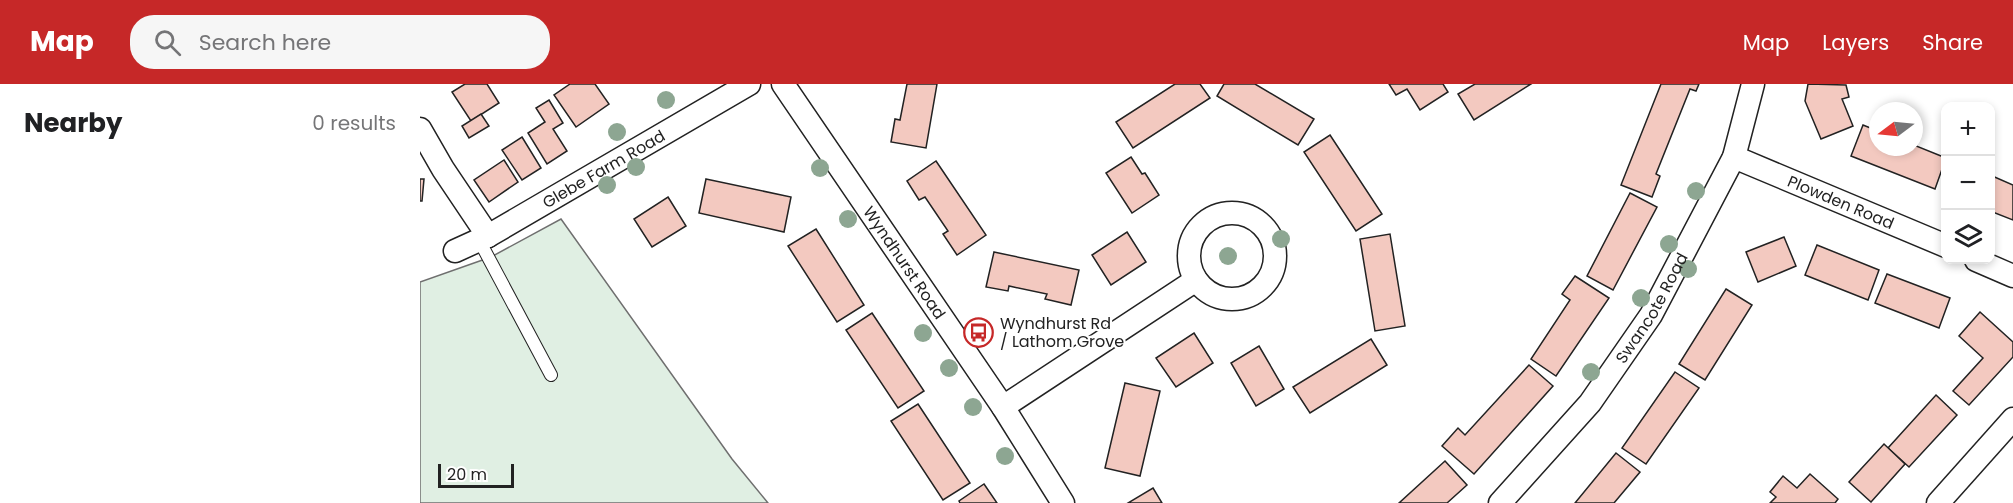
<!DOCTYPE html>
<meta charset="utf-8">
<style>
body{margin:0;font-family:Poppins,sans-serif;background:#f6f6f6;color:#202124}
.controls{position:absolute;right:18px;top:18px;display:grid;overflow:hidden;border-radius:12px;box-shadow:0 3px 9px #0003}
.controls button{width:54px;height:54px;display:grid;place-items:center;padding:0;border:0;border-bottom:2px solid #e0e0e0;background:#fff;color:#202124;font:30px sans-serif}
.compass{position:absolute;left:1449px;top:18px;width:54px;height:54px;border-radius:50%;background:#fff;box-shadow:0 3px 9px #0003;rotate:254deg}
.scale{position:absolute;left:18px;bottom:15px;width:76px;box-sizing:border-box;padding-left:6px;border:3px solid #222;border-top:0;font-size:16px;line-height:21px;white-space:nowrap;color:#222;-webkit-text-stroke:4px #fff;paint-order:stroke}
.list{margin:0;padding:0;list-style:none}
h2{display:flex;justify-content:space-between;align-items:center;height:78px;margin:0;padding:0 24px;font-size:26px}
h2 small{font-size:20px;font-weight:400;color:#757577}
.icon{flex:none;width:33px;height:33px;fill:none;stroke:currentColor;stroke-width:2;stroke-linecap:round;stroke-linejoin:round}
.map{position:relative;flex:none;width:1593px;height:419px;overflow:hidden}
header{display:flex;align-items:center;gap:36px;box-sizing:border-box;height:84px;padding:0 30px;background:#c62828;color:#fff}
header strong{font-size:28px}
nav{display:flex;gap:33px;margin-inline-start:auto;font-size:21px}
.search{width:420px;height:54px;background:#f6f6f6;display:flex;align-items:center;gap:15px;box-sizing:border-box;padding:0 21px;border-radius:24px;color:#757577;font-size:22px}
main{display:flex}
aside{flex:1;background:#fff}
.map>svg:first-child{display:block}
</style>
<header>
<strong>Map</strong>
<div class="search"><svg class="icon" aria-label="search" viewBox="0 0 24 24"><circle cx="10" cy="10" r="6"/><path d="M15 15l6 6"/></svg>Search here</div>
<nav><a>Map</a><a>Layers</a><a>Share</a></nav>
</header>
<main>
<aside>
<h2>Nearby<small>0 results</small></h2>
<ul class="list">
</ul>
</aside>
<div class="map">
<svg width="1593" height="419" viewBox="0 0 1593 419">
<rect width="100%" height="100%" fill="#fff"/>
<!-- green -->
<path fill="#e0efe3" stroke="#6f6f6f" stroke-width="1.5" d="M141 135 312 375 348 419H0V198L71 173Z"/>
<!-- building -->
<g fill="#f3c9c0" stroke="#222" stroke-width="1.5">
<path d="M45 0H67L79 19 51 37 32 8Z"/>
<path d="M150 0H175L189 20 156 43 134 11Z"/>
<path d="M487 0H517L506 64 471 58 475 35 480 36Z"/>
<path d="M755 0H780L790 14 713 64 696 38Z"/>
<path d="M804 0H835L894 35 878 61 797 12Z"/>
<path d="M969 0H1023L1028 8 1000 26 987 5 976 11Z"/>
<path d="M1055 0H1111L1054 36 1038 10Z"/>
<path d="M1241 0H1279L1276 7 1270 5 1236 90 1240 92 1232 113 1201 101Z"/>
<path d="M1388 0 1426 1 1429 13 1422 15 1433 42 1401 55 1385 17Z"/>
<path d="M129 16 143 39 133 45 147 67 127 80 108 49 125 38 116 24Z"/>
<path d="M61 30 69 42 49 54 42 42Z"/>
<path d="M1443 41 1458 47V63H1494V61L1526 74 1515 105 1431 72Z"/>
<path d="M910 51 962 130 936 147 884 68Z"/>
<path d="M102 53 121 84 102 96 82 66Z"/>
<path d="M711 73 722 90 725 89 739 111 712 129 686 89Z"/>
<path d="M84 76 98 98 69 118 54 96Z"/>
<path d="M516 77 566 151 537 171 523 150 528 147 505 113 499 116 487 97Z"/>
<path d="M1570 91 1593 101V136L1570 127Z"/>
<path d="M0 95H4L2 117H0Z"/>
<path d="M286 95 371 113 364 148 279 129Z"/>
<path d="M1210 109 1237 123 1193 206 1167 192Z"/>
<path d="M248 113 266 142 232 163 214 135Z"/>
<path d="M396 145 444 221 417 238 368 162Z"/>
<path d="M707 148 726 178 691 201 672 171Z"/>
<path d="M970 150 985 242 955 247 940 155Z"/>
<path d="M1364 153 1376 182 1338 198 1326 168Z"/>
<path d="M1397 161 1459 186 1448 216 1385 191Z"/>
<path d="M574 168 659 186 651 221 625 215 627 210 589 202 588 207 566 203Z"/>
<path d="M1467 190 1530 214 1519 244 1455 219Z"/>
<path d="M1155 192 1189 214 1136 292 1111 275 1150 216 1142 210Z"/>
<path d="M1306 205 1332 221 1285 296 1259 280Z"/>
<path d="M1560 228 1593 258V273L1549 321 1533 307 1563 274 1539 252Z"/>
<path d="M452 229 504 307 478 324 426 246Z"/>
<path d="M774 249 793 279 756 303 736 274Z"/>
<path d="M951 255 967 281 890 329 873 303Z"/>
<path d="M839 262 864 305 836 322 811 279Z"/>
<path d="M1109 281 1133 302 1054 390 1022 362 1038 344 1045 351Z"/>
<path d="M1255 288 1279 304 1226 380 1202 364Z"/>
<path d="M705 299 740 307 720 392 685 384Z"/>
<path d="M1516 311 1537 331 1489 383 1468 364Z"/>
<path d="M498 320 550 399 523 416 471 337Z"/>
<path d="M1464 360 1485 380 1451 418 1429 398Z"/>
<path d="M1196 369 1220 388 1194 419H1155Z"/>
<path d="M1025 377 1047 401 1027 419H979Z"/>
<path d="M1390 390 1418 415 1415 419H1350L1356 413 1350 408 1363 392 1377 404Z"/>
<path d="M564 400 577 419H540L539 417Z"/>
<path d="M733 404 742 419H708Z"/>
</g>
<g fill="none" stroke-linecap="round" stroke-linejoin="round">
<defs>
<path id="service" d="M59 156 131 291"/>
<g id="minor">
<path id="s1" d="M363 0 583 323 643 419"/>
<path d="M0 45 23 85 68 152"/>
<path id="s2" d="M1314 73 1526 162"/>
<circle cx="812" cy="172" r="43"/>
<path id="s3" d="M35 167 68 152 329 0"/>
<path d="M1556 176 1593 192"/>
<path d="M583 323 776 196"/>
<path id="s4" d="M1080 419 1170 319 1231 231 1314 73 1333 0"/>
<path d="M1518 419 1593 335"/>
</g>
</defs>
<!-- service casing -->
<use href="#service" stroke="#222" stroke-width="14"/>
<!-- minor casing -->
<use href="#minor" stroke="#222" stroke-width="25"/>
<!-- service -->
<use href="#service" stroke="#fff" stroke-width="12"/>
<!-- minor -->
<use href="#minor" stroke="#fff" stroke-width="22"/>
</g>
<!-- trees -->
<g fill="#8da692">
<circle cx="246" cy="16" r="9"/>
<circle cx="197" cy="48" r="9"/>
<circle cx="216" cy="83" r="9"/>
<circle cx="400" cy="84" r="9"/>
<circle cx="187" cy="101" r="9"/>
<circle cx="1276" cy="107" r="9"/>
<circle cx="428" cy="135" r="9"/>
<circle cx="861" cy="155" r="9"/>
<circle cx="1249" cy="160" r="9"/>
<circle cx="808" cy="172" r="9"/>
<circle cx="1268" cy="185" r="9"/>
<circle cx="1221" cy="214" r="9"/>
<circle cx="503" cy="249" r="9"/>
<circle cx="529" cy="284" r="9"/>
<circle cx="1171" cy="288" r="9"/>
<circle cx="553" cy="323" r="9"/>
<circle cx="585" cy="372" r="9"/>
</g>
<!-- icons -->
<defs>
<symbol id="bus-ring" viewBox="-11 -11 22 22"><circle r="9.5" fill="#fff" stroke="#c62828" stroke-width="1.5"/><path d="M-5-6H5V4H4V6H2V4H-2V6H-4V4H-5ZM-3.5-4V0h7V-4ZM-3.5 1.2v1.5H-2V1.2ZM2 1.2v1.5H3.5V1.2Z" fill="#c62828"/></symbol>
</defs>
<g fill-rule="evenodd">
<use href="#bus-ring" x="542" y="232" width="33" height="33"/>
</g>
<g text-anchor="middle" stroke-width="4.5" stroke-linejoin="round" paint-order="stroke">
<!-- street labels -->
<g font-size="16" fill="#222" stroke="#fff">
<text dy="6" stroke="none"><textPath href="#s3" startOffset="170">Glebe Farm Road</textPath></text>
<text dy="6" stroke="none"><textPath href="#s2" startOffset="116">Plowden Road</textPath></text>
<text dy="6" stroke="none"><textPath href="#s1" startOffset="216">Wyndhurst Road</textPath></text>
<text dy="6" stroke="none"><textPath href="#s4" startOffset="248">Swancote Road</textPath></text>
</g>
<!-- poi labels -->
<g font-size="16" fill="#222" stroke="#fff" text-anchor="start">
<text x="580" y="245">Wyndhurst Rd<tspan x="580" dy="18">/ Lathom Grove</tspan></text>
</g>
</g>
</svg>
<div class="controls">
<button>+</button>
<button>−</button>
<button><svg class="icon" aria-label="layers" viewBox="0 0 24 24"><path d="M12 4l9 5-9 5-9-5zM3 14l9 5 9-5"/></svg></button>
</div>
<svg class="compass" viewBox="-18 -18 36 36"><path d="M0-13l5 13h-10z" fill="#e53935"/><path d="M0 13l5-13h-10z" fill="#757577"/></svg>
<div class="scale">20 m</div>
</div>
</main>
